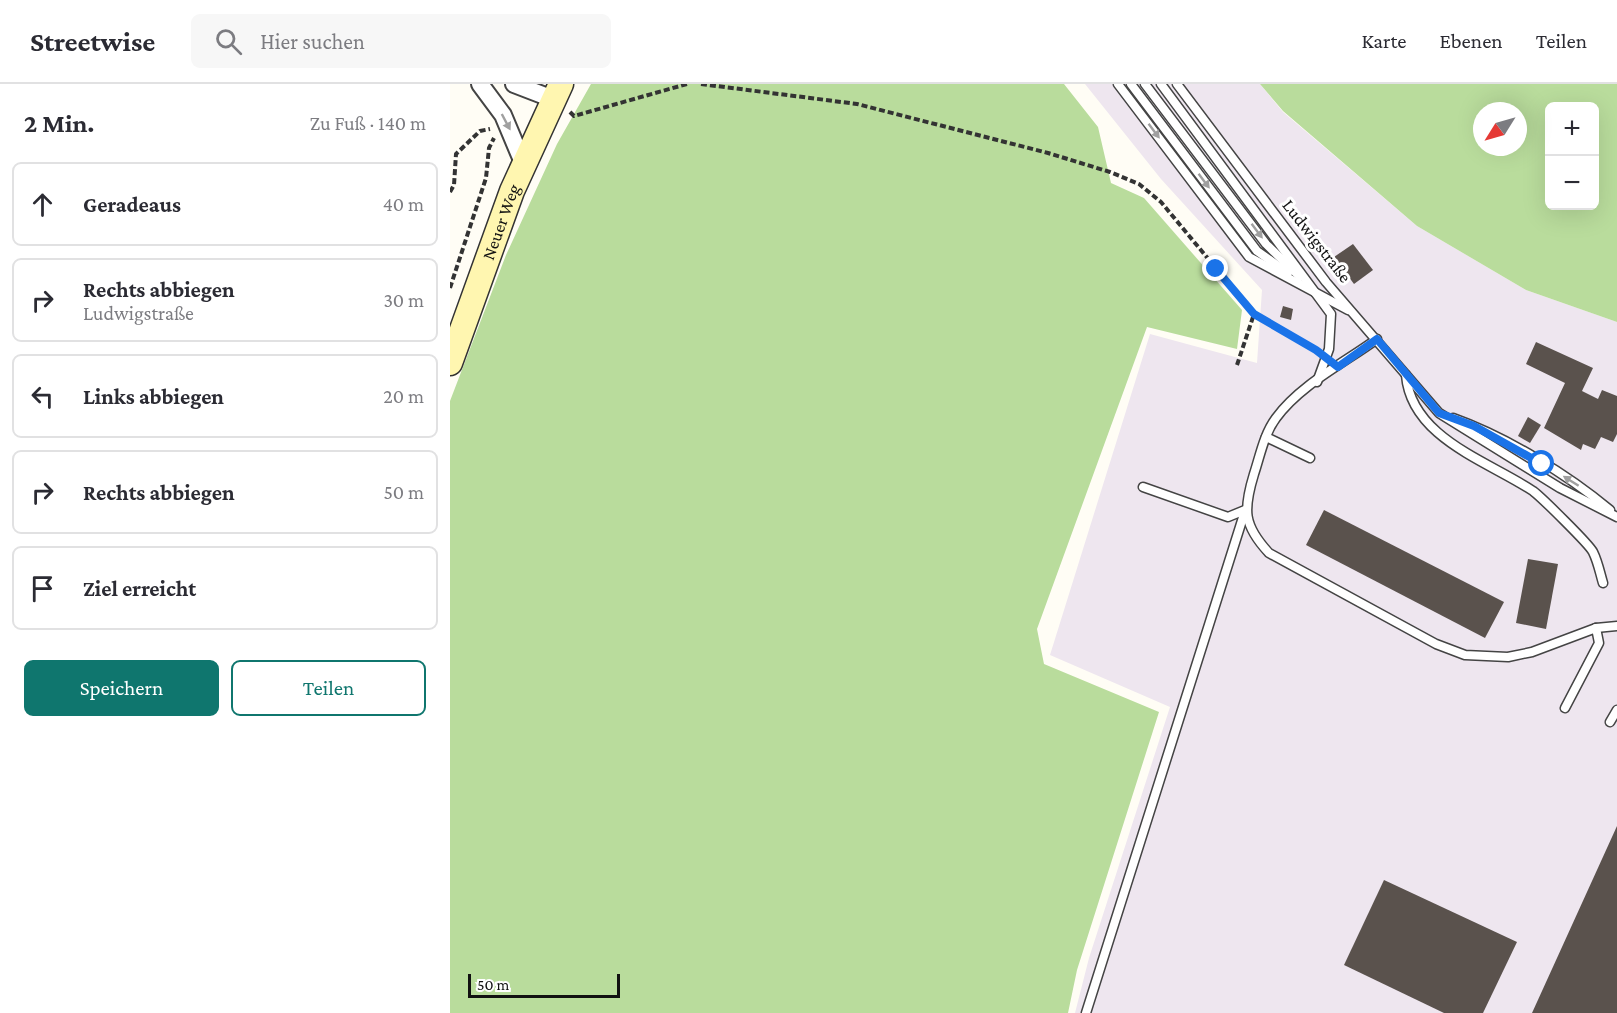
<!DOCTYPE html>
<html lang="de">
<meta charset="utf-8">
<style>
body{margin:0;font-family:"Crimson Pro",serif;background:#f7f7f7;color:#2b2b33}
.controls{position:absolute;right:18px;top:18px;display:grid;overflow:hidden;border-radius:9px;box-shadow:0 6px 24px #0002}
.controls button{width:54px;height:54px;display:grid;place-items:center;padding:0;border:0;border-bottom:2px solid #e1e1e2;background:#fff;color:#2b2b33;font:30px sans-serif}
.compass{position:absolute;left:1023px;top:18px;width:54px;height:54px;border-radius:50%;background:#fff;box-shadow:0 6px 24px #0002;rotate:233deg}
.scale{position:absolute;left:18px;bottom:15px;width:152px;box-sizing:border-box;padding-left:6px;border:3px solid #111;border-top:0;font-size:16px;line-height:21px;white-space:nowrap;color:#111;-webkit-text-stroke:4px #fff;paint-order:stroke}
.stop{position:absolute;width:18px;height:18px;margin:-14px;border:4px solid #1a73e8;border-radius:50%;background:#fff}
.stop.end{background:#1a73e8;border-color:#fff;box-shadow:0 2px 6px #0008}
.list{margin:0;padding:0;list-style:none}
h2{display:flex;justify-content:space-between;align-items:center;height:78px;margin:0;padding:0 24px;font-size:26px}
h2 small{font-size:20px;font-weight:400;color:#7c7c81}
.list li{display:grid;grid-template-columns:39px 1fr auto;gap:18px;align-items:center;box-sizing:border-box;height:84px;margin:0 12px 12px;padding:0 12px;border:2px solid #e1e1e2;border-radius:9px}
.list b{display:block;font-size:22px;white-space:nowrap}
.list p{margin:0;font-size:20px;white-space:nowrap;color:#7c7c81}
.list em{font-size:20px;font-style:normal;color:#7c7c81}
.actions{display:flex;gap:12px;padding:18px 24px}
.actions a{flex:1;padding:14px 0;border:2px solid #0f766e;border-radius:9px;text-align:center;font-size:21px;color:#0f766e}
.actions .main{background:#0f766e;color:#fff}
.icon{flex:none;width:33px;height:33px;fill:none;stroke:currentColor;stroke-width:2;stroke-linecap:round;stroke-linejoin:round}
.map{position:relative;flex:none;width:1167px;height:929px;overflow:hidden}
header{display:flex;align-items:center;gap:36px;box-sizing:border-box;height:84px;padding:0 30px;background:#fff;border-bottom:2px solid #e1e1e2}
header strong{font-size:28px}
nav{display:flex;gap:33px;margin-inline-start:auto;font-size:21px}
.search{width:420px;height:54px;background:#f7f7f7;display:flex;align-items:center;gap:15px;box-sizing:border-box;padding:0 21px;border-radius:9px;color:#7c7c81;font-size:22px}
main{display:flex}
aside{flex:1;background:#fff}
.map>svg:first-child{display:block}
</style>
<header>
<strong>Streetwise</strong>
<div class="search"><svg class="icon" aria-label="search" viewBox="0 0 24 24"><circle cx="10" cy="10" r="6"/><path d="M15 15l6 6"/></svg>Hier suchen</div>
<nav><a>Karte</a><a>Ebenen</a><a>Teilen</a></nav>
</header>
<main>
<aside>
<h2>2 Min.<small>Zu Fuß · 140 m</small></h2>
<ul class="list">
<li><svg class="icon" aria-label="ahead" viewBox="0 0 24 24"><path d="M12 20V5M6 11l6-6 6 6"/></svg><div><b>Geradeaus</b></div><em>40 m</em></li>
<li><svg class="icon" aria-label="right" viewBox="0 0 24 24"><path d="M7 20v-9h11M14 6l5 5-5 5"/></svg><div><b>Rechts abbiegen</b><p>Ludwigstraße</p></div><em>30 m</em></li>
<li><svg class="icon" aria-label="left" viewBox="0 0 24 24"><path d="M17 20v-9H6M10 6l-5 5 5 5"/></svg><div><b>Links abbiegen</b></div><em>20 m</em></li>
<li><svg class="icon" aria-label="right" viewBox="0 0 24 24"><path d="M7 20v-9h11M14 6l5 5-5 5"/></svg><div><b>Rechts abbiegen</b></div><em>50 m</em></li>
<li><svg class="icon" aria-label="arrive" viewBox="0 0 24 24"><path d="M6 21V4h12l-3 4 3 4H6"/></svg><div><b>Ziel erreicht</b></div></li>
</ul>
<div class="actions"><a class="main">Speichern</a><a>Teilen</a></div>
</aside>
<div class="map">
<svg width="1167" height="929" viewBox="0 0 1167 929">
<rect width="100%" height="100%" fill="#fffdf5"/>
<!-- industrial -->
<path fill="#eee6ef" d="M635 0H810L833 28 967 142 1076 206 1167 238V929H625L639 874 720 623 600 571 700 250 807 279 812 206 711 95Z"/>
<!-- forest -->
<g fill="#b9dc9c" fill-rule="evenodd">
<path d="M141 0H614L648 43 661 99 694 114 792 226 787 265 697 243 587 545 594 580 709 628 627 886 618 929H0V317L56 171 107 60Z"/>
<path d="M810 0H1167V238L1076 206 967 142 833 27ZM1100 22H1144V122H1100ZM1032 27H1068V63H1032Z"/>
</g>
<!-- building -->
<g fill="#5a524d">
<path d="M903 160 923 186 904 200 884 173Z"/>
<path d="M833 222 843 225 841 236 830 233Z"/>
<path d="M1086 258 1143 284 1132 307 1148 315 1152 306 1167 312V350L1163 358 1151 353 1145 365 1133 360 1131 366 1094 344 1115 299 1076 280Z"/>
<path d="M1078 333 1091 341 1080 359 1068 352Z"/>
<path d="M874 426 1054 518 1035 554 856 461Z"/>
<path d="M1078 475 1108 480 1096 545 1066 539Z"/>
<path d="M1167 742V929H1082Z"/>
<path d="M934 796 1067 858 1033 929H994L894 881Z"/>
</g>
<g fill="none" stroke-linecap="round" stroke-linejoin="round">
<defs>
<g id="service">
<path d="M668 0 799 173 898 226"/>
<path d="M681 0 807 167 838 189"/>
<path d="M695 0 816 160 850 193"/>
<path d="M711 0 881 230 879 265 867 298"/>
<path d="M727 0 876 198 989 329 1110 404 1167 433"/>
<path d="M927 255C894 279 850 301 826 334 814 350 810 372 804 390 793 426 793 441 819 469L986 560 1015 571 1058 573 1082 568 1146 544 1167 542"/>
<path d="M956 291C961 354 1038 377 1083 407 1091 413 1139 460 1143 468 1148 478 1150 489 1153 499"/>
<path d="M1003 334C1056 353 1117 390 1160 426"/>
<path d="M816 353 860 374"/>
<path d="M693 403 778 433 795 426"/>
<path d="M1115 624 1149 559 1146 544"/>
<path d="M1160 638 1167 626"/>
<path d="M636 929 795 427"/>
</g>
<g id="minor">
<path d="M30 0 53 31 74 81"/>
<path d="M64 0 103 15"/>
</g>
<g id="secondary">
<path id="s1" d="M0 279 62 107 111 0"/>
</g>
</defs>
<!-- service casing -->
<use href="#service" stroke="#444" stroke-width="11"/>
<!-- minor casing -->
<use href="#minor" stroke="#444" stroke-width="20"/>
<!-- secondary casing -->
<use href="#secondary" stroke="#333" stroke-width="27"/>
<!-- path -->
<g stroke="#333" stroke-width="4" stroke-dasharray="6 3" stroke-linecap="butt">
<path d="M251 0 407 20 598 69 660 88 689 100 711 118 804 230 865 266"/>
<path d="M120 28 124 32 237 0"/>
<path d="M0 108 4 101 6 70 30 47 40 45"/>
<path d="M0 204 36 94 39 64 44 54"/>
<path d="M787 281 804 230"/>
</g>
<!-- service -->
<use href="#service" stroke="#fff" stroke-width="8"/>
<!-- minor -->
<use href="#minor" stroke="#fff" stroke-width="16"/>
<!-- secondary -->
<use href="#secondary" stroke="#fff6b0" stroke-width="24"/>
</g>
<!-- one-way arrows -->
<defs><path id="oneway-solid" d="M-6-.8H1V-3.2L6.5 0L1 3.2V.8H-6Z" transform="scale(1.5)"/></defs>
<g fill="#a0a0a0">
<use href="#oneway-solid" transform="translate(56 38) rotate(62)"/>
<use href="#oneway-solid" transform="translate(704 47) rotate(53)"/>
<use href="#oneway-solid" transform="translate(754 97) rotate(53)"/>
<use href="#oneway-solid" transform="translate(807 147) rotate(53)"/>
<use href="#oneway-solid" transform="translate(1121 397) rotate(-148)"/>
</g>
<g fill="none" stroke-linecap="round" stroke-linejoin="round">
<!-- route -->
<path stroke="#1a73e8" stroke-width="8" d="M766 185 804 230 866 266 888 283 927 255 989 329 1024 342 1092 380"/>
</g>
<g text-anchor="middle" stroke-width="6" stroke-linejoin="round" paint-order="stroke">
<!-- street labels -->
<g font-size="18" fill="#111" stroke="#fff">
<text dy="6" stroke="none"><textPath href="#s1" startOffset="150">Neuer Weg</textPath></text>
<text transform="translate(867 157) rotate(52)" y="6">Ludwigstraße</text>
</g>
</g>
</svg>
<div class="controls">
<button>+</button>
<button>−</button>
</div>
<svg class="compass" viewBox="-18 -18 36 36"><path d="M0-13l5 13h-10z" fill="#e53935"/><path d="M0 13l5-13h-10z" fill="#7c7c81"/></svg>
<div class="scale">50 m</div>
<div class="stop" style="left:1092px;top:380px"></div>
<div class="stop end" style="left:766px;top:185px"></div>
</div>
</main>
